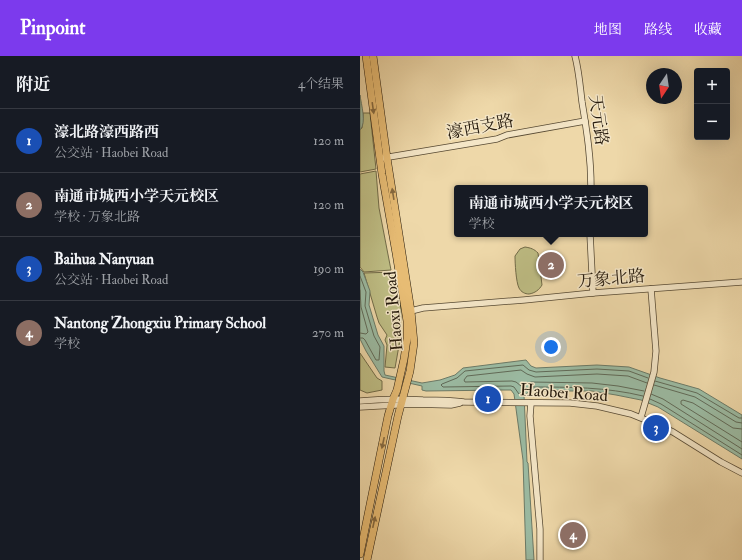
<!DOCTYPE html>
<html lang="zh">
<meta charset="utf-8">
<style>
body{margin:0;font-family:"IM FELL Double Pica","Noto Serif SC",serif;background:#242831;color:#f1f3f6}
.controls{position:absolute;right:12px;top:12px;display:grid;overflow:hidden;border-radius:4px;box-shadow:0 4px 16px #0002}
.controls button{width:36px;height:36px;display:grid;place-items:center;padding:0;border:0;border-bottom:1px solid #363941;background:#171b24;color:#f1f3f6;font:20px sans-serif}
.compass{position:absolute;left:286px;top:12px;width:36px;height:36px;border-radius:50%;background:#171b24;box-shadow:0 4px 16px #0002;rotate:193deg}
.you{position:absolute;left:191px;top:291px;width:14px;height:14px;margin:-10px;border:3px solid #fff;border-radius:50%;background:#1a73e8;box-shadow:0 0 0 6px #1a73e833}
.badge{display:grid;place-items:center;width:26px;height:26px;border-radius:50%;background:#7c3aed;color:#fff;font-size:13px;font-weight:700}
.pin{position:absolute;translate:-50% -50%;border:2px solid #fff;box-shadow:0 1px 4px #0006}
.popup{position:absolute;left:94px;top:129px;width:194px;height:52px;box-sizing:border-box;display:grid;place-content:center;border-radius:4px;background:#171b24;filter:drop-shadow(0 1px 3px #0005);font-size:13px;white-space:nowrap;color:#9ea1a6}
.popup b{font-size:15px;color:#f1f3f6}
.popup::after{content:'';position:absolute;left:50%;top:100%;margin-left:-8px;border:8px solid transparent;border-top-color:#171b24}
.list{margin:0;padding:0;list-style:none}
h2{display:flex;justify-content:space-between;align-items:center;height:52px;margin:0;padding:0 16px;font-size:17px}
h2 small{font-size:13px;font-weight:400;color:#9ea1a6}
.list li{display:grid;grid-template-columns:26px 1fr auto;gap:12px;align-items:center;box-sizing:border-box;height:64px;padding:0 16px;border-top:1px solid #363941}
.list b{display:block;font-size:15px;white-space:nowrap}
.list p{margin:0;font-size:13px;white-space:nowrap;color:#9ea1a6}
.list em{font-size:13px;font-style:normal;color:#9ea1a6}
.map{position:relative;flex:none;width:382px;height:504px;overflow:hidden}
header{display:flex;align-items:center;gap:24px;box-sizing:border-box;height:56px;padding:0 20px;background:#7c3aed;color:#fff}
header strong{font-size:19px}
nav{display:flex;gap:22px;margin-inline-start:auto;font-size:14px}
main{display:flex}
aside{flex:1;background:#171b24}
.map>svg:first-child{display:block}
</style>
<header>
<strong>Pinpoint</strong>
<nav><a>地图</a><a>路线</a><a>收藏</a></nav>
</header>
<main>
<aside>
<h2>附近<small>4个结果</small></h2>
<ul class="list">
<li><span class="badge" style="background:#1a4fb4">1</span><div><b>濠北路濠西路西</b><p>公交站 · Haobei Road</p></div><em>120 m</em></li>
<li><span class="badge" style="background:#8d6e63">2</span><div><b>南通市城西小学天元校区</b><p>学校 · 万象北路</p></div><em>120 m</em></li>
<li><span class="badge" style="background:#1a4fb4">3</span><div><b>Baihua Nanyuan</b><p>公交站 · Haobei Road</p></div><em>190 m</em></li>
<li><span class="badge" style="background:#8d6e63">4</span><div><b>Nantong Zhongxiu Primary School</b><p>学校</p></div><em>270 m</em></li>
</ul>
</aside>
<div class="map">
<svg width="382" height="504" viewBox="0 0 382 504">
<rect width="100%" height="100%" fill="#eed8a9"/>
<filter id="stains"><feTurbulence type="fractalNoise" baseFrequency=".005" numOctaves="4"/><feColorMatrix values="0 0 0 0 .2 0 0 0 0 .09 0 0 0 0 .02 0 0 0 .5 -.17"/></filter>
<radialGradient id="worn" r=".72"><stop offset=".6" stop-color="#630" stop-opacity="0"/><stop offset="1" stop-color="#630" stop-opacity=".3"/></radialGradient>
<!-- green -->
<g fill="#bebd84" stroke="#716b48">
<path d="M3 57H10L16 113 0 116V74L2 72 3 61Z"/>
<path d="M16 115 19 152 31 214 4 216 0 211V118Z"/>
<path d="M165 191C171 192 174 193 178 197L182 229C179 234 175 237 169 238 165 238 161 236 159 232 156 226 155 207 155 200L160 193Z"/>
<path d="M35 216 41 253 40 284 35 312 25 311 27 289 25 284 27 279 19 267 17 261 4 217Z"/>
<path d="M0 297 17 322 22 325V334L7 337 0 334Z"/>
</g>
<!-- water -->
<g fill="#9bbba3" stroke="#6b7a67">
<path d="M0 39C1 48 7 67 0 74Z"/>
<path d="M0 213 3 216 7 227 10 235 9 249 18 279 24 290V315L25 319 62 327 80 324 95 319 103 312 166 304 171 310 176 312 237 309 269 311 300 322 339 333 382 359V403L298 351 281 344 256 339 232 335H171L164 339 167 406 168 407 174 504H166L163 404 154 338 151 334H143L66 335 62 334V330L22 321 6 295 0 283Z"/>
</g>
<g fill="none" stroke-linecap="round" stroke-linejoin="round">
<!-- shore -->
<g stroke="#606a58" stroke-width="1">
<path d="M0 220 6 236 5 250 14 280 20 291 19 304H16L5 284 3 282H0"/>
<path d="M0 234 1 251 8 276 6 278 0 277"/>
<path d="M295 325 337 337 379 362H382"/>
<path d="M294 329 335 341 376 366 382 367"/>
<path d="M284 335 258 330 232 327 171 326 161 330 156 326 152 325 105 326 104 324 107 320 161 314 167 318 175 321 237 318 268 320 287 327"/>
<path d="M291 338 303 343 382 393"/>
<path d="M283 340C246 331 209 331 171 331L166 333 159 338 154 331 151 330 83 331 81 329 82 328 97 322 105 315 163 309 169 314 176 316 237 313 269 315 288 322"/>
<path d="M290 343 301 348 382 399"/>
<path d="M382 373 373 372 333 347 323 344 321 345V348L382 386"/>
</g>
<defs>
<g id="minor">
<path d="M215 0C219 15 220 30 222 46 227 76 231 102 231 132"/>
<path d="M23 102 137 83 147 79 225 65"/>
<path d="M230 178 233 237"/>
<path d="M51 255 63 252 164 244 233 237 382 226"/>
<path d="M0 345C21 343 42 343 63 344 77 344 90 344 104 346L210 347 237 350 271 358 298 369 313 376 361 406 382 417"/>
<path d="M171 347 170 360 180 473V504"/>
<path d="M0 351 54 348 91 349 100 347"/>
<path d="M281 361 294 316 296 295 291 233"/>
</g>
<g id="major">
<path d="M0 498 28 360 33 343 37 334 44 303 47 283V265L36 197 22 118 6 0"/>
<path d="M7 504 38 360 50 315 54 287 51 255 27 102 13 0"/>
</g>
</defs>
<!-- minor casing -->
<use href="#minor" stroke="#564933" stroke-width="7"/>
<!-- major casing -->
<use href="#major" stroke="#24190c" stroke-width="8"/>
<!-- minor -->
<use href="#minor" stroke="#f4e6c7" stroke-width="5.5"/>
<!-- major -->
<use href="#major" stroke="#e7bc74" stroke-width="7"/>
</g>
<!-- one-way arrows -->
<defs><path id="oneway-solid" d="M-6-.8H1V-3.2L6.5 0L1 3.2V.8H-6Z"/></defs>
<g fill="#866a40">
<use href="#oneway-solid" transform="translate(13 52) rotate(82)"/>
<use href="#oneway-solid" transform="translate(33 138) rotate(-99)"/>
<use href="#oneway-solid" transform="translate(23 387) rotate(102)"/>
<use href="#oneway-solid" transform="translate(14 466) rotate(-78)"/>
</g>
<g text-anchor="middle" stroke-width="3" stroke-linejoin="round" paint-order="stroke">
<!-- street labels -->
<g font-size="17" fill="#24190c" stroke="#f4e6c7">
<text transform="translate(239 64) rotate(82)" y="6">天元路</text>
<text transform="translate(120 70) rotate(-11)" y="6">濠西支路</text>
<text transform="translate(251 222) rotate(-5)" y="6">万象北路</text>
<text transform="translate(33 255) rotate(-95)" y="6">Haoxi Road</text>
<text transform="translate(204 336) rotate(4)" y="6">Haobei Road</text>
</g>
</g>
<rect width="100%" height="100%" filter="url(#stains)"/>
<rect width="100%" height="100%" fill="url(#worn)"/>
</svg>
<div class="controls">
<button>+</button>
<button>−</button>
</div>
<svg class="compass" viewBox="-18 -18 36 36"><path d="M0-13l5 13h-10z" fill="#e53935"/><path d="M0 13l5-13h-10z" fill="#9ea1a6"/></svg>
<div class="you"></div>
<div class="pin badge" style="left:128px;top:343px;background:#1a4fb4">1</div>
<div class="pin badge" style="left:191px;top:209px;background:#8d6e63">2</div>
<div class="popup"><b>南通市城西小学天元校区</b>学校</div>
<div class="pin badge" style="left:296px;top:372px;background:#1a4fb4">3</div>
<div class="pin badge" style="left:213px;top:479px;background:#8d6e63">4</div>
</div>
</main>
